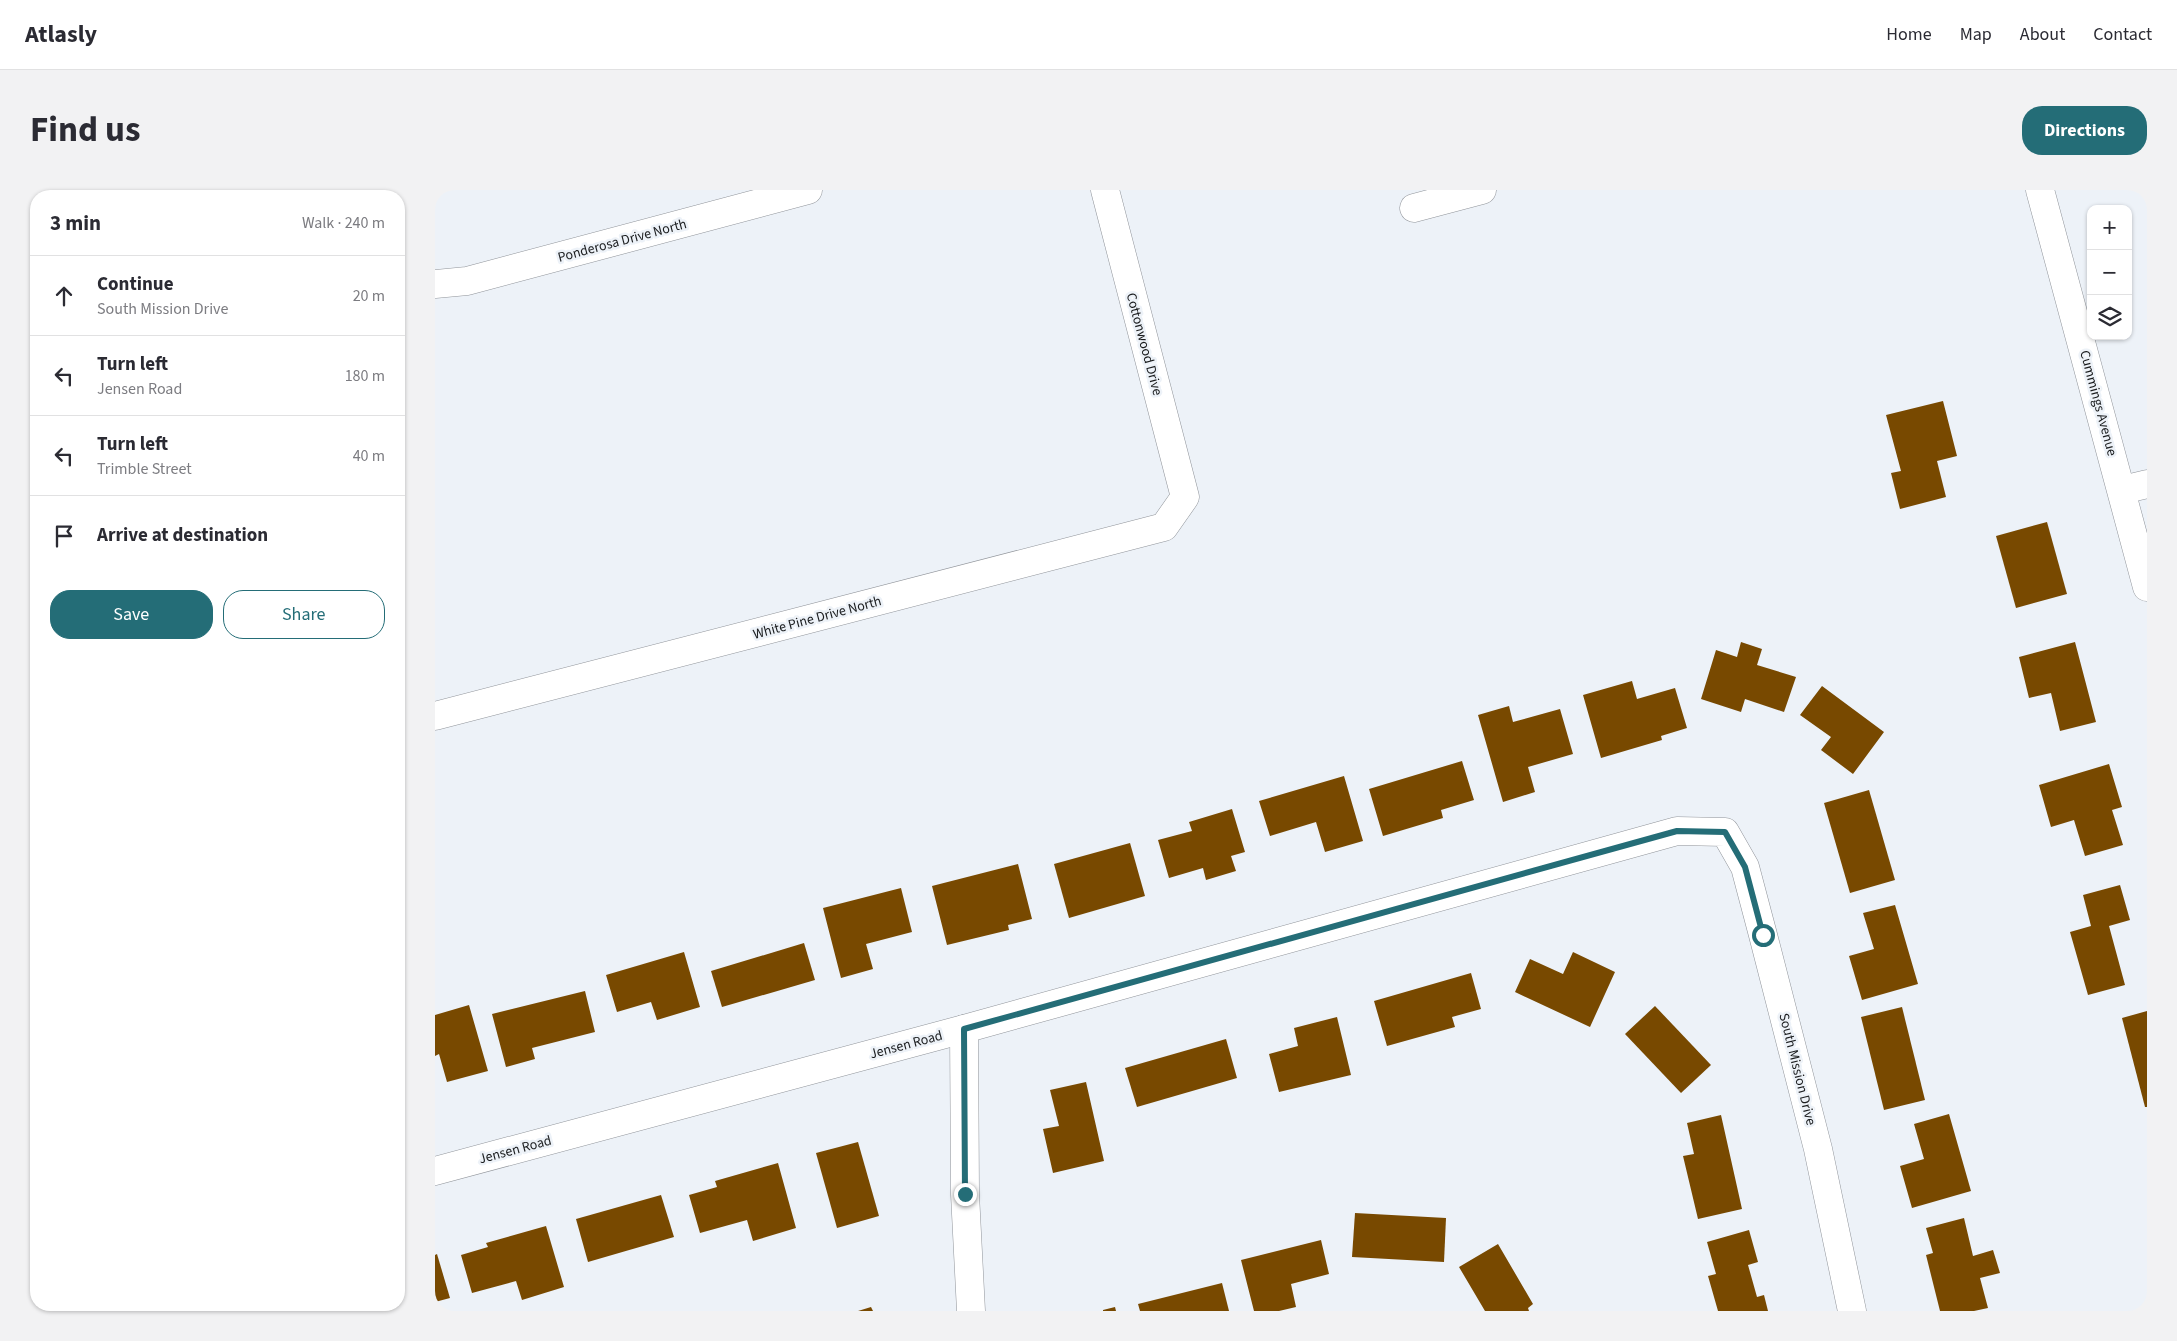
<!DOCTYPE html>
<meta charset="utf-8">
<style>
body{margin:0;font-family:"Source Sans 3",sans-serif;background:#f2f2f3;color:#2b2b33}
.controls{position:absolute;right:15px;top:15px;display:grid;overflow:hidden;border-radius:10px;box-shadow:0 1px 4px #0004}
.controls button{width:45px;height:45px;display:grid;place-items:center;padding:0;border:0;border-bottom:1px solid #e1e1e2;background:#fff;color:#2b2b33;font:25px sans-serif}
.stop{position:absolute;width:15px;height:15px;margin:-11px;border:4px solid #246d77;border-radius:50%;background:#fff}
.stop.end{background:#246d77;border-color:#fff;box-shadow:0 1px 5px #0008}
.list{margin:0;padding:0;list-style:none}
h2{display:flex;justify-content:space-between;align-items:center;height:65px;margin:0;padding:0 20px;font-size:21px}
h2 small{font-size:16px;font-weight:400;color:#7c7c81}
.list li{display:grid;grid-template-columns:32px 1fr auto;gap:15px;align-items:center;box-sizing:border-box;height:80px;padding:0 20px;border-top:1px solid #e1e1e2}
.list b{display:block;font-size:19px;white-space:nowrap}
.list p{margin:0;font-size:16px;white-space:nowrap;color:#7c7c81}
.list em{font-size:16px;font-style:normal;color:#7c7c81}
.actions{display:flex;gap:10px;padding:15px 20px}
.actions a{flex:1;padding:11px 0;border:1px solid #246d77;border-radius:20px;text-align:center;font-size:18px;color:#246d77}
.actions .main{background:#246d77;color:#fff}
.icon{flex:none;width:28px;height:28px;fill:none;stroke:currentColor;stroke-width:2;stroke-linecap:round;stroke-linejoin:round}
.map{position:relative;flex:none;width:1712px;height:1121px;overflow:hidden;border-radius:20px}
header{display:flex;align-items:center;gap:30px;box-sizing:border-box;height:70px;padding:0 25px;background:#fff;border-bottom:1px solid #e1e1e2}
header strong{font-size:24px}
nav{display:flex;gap:28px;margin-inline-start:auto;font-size:18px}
.intro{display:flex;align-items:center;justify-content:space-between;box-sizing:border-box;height:120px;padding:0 30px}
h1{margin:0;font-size:35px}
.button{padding:12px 22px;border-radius:20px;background:#246d77;color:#fff;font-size:18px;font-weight:700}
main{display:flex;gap:30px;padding:0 30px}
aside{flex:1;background:#fff;border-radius:20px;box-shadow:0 1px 4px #0004}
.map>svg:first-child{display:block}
</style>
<header>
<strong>Atlasly</strong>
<nav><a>Home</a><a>Map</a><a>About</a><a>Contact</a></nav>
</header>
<div class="intro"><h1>Find us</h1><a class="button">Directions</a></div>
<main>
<aside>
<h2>3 min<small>Walk · 240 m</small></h2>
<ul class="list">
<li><svg class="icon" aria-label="ahead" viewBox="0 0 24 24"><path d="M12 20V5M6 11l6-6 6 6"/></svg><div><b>Continue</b><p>South Mission Drive</p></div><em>20 m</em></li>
<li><svg class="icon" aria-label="left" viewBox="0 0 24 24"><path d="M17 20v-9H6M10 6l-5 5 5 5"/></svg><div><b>Turn left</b><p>Jensen Road</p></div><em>180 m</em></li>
<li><svg class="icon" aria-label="left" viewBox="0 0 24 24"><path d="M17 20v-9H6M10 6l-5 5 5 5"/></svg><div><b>Turn left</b><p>Trimble Street</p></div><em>40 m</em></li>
<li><svg class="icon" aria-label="arrive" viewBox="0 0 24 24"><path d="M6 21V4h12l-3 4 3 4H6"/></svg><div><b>Arrive at destination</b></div></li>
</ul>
<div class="actions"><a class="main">Save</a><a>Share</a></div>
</aside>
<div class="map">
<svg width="1712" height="1121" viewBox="0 0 1712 1121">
<rect width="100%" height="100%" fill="#edf2f8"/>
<!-- building -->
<g fill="#784900">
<path d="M1508 211 1522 266 1502 271 1511 307 1465 319 1456 283 1466 281 1451 225Z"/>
<path d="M1612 332 1632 404 1581 418 1561 346Z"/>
<path d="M1306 452 1327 459 1322 475 1361 487 1349 522 1310 509 1306 522 1266 509 1281 460 1302 467Z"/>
<path d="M1640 452 1661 532 1625 541 1616 503 1594 508 1584 467Z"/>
<path d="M1197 491 1202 509 1240 498 1252 538 1226 546 1227 550 1166 568 1148 505Z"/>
<path d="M1387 496 1449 542 1418 584 1386 560 1396 547 1365 525Z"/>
<path d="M1074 516 1078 532 1125 519 1138 564 1093 577 1100 602 1068 612 1043 525Z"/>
<path d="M1027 571 1039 610 1006 620 1008 628 948 646 934 599Z"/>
<path d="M1674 574 1687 617 1677 620 1688 655 1650 666 1639 630 1616 637 1604 595Z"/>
<path d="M909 586 928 651 890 662 881 632 835 646 824 611Z"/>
<path d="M1434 600 1460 690 1415 703 1389 613Z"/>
<path d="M797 619 810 662 796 666 801 681 771 690 768 678 734 688 723 650 757 641 754 632Z"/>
<path d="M695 653 710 706 634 728 619 674Z"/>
<path d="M583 674 597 729 573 735 574 740 512 755 497 696Z"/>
<path d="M1685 695 1695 730 1674 736 1690 795 1653 805 1635 742 1656 736 1648 705Z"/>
<path d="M466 698 477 742 431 754 438 779 406 788 388 718Z"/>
<path d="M1460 715 1483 794 1427 810 1414 766 1439 759 1428 723Z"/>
<path d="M369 753 380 790 287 817 276 781Z"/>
<path d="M249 762 265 817 222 830 216 812 182 822 171 785Z"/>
<path d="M1138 762 1180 782 1155 837 1080 802 1095 769 1128 784Z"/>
<path d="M1036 783 1046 819 1017 827 1020 837 952 856 939 811Z"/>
<path d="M150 801 160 842 97 858 100 869 71 877 57 824Z"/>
<path d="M34 815 53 881 12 892 4 864 0 866V825Z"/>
<path d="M1220 816 1276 875 1246 903 1190 844Z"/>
<path d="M1467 817 1490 910 1449 920 1426 827Z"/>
<path d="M1712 821V917H1710L1687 828Z"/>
<path d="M902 827 916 885 844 902 834 864 863 856 859 838Z"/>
<path d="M791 849 802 888 702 917 690 878Z"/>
<path d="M651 892 669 971 618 983 608 939 624 936 615 900Z"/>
<path d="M1514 924 1536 1001 1477 1018 1465 976 1489 969 1479 934Z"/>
<path d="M1286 925 1307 1019 1263 1029 1248 966 1259 964 1252 933Z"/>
<path d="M423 952 444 1026 402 1038 381 963Z"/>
<path d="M343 973 361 1038 318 1051 312 1030 265 1043 254 1005 282 997 280 991Z"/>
<path d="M226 1005 239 1047 153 1072 141 1029Z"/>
<path d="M920 1023 1011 1028 1009 1072 917 1067Z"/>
<path d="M1529 1028 1538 1066 1558 1060 1565 1083 1545 1088 1553 1118 1539 1121H1505L1491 1065 1498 1063 1491 1038Z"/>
<path d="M111 1036 129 1097 87 1110 81 1091 37 1103 26 1065 53 1057 51 1053Z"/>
<path d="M1314 1040 1323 1072 1313 1075 1322 1107 1329 1105 1333 1121H1283L1273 1086 1281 1084 1272 1052Z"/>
<path d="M886 1050 894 1084 856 1094 861 1117 844 1121H819L806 1070Z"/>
<path d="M1063 1054 1098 1114 1093 1118 1094 1121H1050L1024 1077Z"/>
<path d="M2 1064 15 1108 0 1112V1065Z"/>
<path d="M787 1093 794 1121H705L703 1114Z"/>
<path d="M436 1117 438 1121H423Z"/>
<path d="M680 1117 681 1121H668V1120Z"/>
</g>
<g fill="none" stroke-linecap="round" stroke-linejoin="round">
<defs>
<g id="street">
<path d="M1605 0 1712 397"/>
<path d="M979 18 1047 0"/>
<path d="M0 94 32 91 373 0"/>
<path d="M1687 300 1712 294"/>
<path d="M0 526 729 337 750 307 670 0"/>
<path d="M529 839 530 1004 536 1121"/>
<path d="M0 981 529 839 1242 641 1290 642 1310 677 1328 745 1383 959 1417 1121"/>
</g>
</defs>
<!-- street casing -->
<use href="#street" stroke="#90949a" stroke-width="29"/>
<!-- street -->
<use href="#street" stroke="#fff" stroke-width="28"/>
</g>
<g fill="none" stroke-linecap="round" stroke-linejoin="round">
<!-- route -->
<path stroke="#246d77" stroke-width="6" d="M530 1004 529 839 1242 641 1290 642 1310 677 1328 745"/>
</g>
<g text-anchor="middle" stroke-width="5" stroke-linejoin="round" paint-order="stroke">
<!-- street labels -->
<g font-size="14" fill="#1a1c1e" stroke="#edf2f8">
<text transform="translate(187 50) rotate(-15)" y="5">Ponderosa Drive North</text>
<text transform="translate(710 154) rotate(75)" y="5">Cottonwood Drive</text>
<text transform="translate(1664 213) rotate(75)" y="5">Cummings Avenue</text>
<text transform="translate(382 427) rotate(-15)" y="5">White Pine Drive North</text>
<text transform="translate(471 854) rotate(-15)" y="5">Jensen Road</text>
<text transform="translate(1363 879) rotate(76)" y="5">South Mission Drive</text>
<text transform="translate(80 959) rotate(-15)" y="5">Jensen Road</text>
</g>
</g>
</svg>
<div class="controls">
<button>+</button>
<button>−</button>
<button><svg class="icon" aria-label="layers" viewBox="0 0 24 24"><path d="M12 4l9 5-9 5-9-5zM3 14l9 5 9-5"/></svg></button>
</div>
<div class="stop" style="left:1328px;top:745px"></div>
<div class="stop end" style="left:530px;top:1004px"></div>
</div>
</main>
